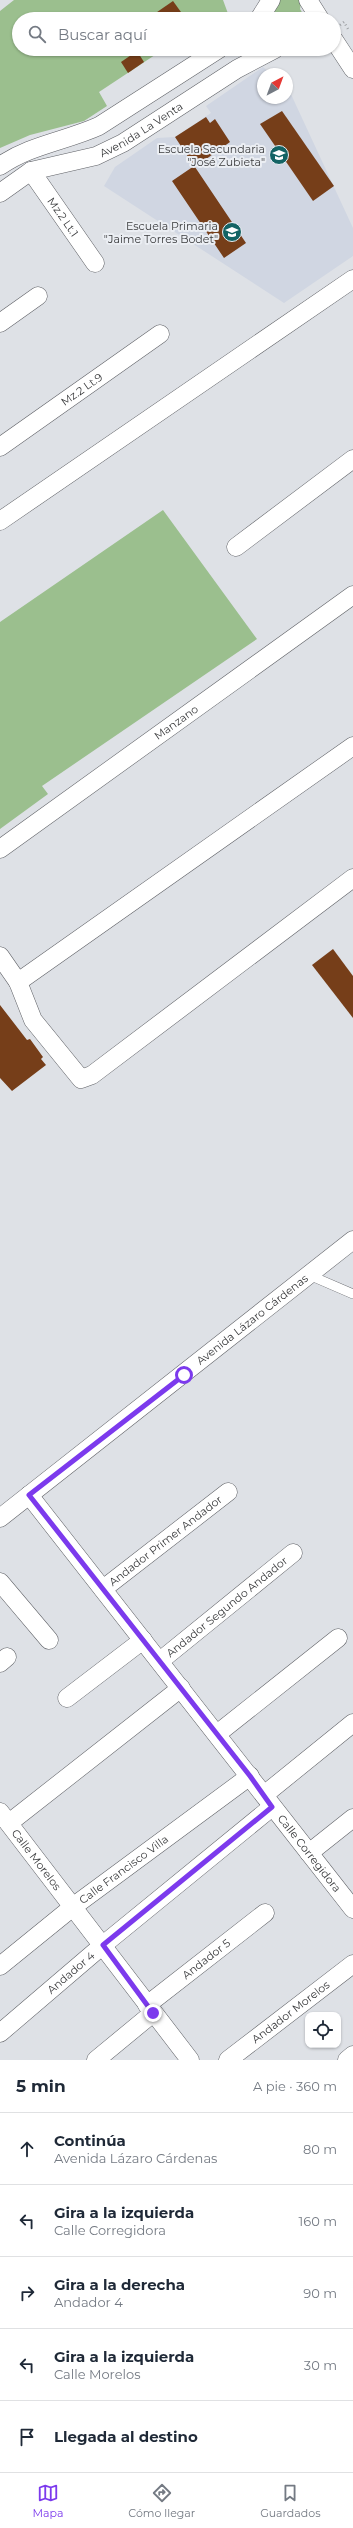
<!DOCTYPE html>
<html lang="es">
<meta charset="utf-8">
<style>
body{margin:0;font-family:Montserrat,sans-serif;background:#f6f6f7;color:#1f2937}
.controls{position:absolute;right:12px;bottom:12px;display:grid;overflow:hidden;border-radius:8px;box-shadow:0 1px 3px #0004}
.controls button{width:36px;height:36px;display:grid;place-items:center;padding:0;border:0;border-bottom:1px solid #e0e1e3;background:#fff;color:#1f2937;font:20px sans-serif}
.compass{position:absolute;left:257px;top:68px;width:36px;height:36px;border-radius:50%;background:#fff;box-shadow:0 1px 3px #0004;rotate:41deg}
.stop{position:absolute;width:12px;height:12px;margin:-9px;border:3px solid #7c3aed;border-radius:50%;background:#fff}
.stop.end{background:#7c3aed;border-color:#fff;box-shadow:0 1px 4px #0008}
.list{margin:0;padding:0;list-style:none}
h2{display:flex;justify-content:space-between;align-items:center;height:52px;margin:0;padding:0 16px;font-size:17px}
h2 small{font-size:13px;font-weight:400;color:#747a83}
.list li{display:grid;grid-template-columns:26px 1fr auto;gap:12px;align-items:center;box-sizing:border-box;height:72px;padding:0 16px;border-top:1px solid #e0e1e3}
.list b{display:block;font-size:15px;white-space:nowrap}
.list p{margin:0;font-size:13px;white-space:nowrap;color:#747a83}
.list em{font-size:13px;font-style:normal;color:#747a83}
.icon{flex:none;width:22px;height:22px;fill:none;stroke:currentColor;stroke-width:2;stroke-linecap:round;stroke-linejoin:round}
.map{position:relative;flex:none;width:353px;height:2060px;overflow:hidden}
.search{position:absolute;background:#fff;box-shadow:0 1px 3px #0004;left:12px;right:12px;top:12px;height:44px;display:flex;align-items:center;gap:10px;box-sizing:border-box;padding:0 14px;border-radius:22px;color:#747a83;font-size:15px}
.sheet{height:412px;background:#fff}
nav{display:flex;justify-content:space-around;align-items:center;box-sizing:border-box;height:56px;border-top:1px solid #e0e1e3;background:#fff;font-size:11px;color:#747a83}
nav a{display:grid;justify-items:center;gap:2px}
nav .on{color:#7c3aed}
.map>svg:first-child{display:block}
</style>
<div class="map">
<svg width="353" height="2060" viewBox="0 0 353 2060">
<rect width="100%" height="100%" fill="#dee1e6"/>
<!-- built -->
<path fill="#d0d6e2" d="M263 67 271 74H263V98H287V89L289 90 353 228V256L284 303 104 186 115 167 157 138 175 137 211 113 206 106Z"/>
<!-- green -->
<g fill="#9bbf8e">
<path d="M14 0H223L230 19H19V49H164L99 92 107 106 84 121 30 135 0 148V11Z"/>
<path d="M279 0H299L301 4 300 9 306 19H276L274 10Z"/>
<path d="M163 510 257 639 42 786 48 794 0 829V622Z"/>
</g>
<!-- building -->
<g fill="#763e19">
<path d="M173 1 186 19H147Z"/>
<path d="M137 51 144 62 128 73 121 62Z"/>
<path d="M282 111 334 186 313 201 260 124Z"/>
<path d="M206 117 210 123 215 119 230 142 195 167 246 243 224 258 172 181 194 166 175 137Z"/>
<path d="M333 949 353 976V1018L312 965Z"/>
<path d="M0 1005 27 1040 30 1039 43 1057 41 1059 46 1065 12 1091 0 1078Z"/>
</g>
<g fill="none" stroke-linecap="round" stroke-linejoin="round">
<defs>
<path id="service" d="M309 1275 353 1294"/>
<g id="minor">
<path d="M308 0 320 19"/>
<path d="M259 19 271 0"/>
<path d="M334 40 353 69"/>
<path d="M0 166C30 145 66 141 99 126L219 49"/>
<path id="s1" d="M31 171 95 263"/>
<path id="s2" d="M0 193 31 171 96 156 123 143 237 69 275 49"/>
<path d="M0 323 38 296"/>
<path id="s3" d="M0 447 160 334"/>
<path d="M0 521 353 279"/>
<path d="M236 547 353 459"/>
<path id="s4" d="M0 849 353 595"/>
<path d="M0 956 18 982 33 1020 81 1079 92 1075 353 878"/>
<path d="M18 982 353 746"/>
<path id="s5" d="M29 1495 353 1909"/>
<path id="s6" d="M0 1518 353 1240"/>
<path d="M0 1582 49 1640"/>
<path id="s7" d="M103 1589 228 1492"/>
<path id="s8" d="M160 1661 293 1553"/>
<path d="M0 1663 7 1657"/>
<path d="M67 1698 143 1640"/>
<path d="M217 1734 338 1638"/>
<path d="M264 1795 353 1723"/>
<path id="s9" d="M0 1812 190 2060"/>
<path d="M9 1823 181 1688"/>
<path d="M309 1853 353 1818"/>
<path id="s10" d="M0 1966 74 1906 250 1776"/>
<path id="s11" d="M147 2005 265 1913"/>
<path id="s12" d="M0 2033 103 1945 272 1807"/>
<path d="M96 2060 153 2013"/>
<path id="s13" d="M228 2060 353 1964"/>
<path d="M347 2060 353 2055"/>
</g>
</defs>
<!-- service casing -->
<use href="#service" stroke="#606267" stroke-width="10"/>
<!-- minor casing -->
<use href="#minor" stroke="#606267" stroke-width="19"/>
<!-- path -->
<path stroke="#9c9ea2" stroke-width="2.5" stroke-dasharray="1 3" stroke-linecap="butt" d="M340 25 344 22 348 29"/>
<!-- service -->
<use href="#service" stroke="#fff" stroke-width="9"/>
<!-- minor -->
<use href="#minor" stroke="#fff" stroke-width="18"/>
</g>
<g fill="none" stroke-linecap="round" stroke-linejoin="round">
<!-- route -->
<path stroke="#7c3aed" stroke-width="5" d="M153 2013 103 1945 272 1807 250 1776 29 1495 184 1375"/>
</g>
<!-- icons -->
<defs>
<symbol id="school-disc" viewBox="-11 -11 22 22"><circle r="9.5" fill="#136364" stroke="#ebeef3"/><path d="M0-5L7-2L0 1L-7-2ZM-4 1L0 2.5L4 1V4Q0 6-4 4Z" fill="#fff"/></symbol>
</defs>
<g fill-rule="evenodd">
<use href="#school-disc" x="268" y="144" width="22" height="22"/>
<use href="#school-disc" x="221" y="221" width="22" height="22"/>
</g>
<g text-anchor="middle" stroke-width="4" stroke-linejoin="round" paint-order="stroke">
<!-- street labels -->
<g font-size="11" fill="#3a3b3d" stroke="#ebeef3">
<text dy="4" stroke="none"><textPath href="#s2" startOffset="157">Avenida La Venta</textPath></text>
<text dy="4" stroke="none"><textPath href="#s1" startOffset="56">Mz.2 Lt.1</textPath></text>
<text dy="4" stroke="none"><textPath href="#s3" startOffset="100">Mz.2 Lt.9</textPath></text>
<text dy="4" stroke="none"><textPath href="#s4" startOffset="217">Manzano</textPath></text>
<text dy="4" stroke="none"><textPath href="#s6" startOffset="321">Avenida Lázaro Cárdenas</textPath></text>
<text dy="4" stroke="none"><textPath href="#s7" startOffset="79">Andador Primer Andador</textPath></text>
<text dy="4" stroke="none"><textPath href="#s8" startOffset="86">Andador Segundo Andador</textPath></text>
<text dy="4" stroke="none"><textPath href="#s5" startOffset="455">Calle Corregidora</textPath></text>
<text dy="4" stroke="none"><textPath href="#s9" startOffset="60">Calle Morelos</textPath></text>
<text dy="4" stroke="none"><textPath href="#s10" startOffset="157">Calle Francisco Villa</textPath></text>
<text dy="4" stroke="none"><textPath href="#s11" startOffset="75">Andador 5</textPath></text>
<text dy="4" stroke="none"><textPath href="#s12" startOffset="93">Andador 4</textPath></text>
<text dy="4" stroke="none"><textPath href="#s13" startOffset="79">Andador Morelos</textPath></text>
</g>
<!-- poi labels -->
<g font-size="11" fill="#3a3b3d" stroke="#ebeef3" text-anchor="end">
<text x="265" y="153">Escuela Secundaria<tspan x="265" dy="13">"José Zubieta"</tspan></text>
<text x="218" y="230">Escuela Primaria<tspan x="218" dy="13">"Jaime Torres Bodet"</tspan></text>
</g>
</g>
</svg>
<div class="controls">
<button><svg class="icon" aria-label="locate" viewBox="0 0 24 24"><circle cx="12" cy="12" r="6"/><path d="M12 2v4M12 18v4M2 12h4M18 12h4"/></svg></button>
</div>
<svg class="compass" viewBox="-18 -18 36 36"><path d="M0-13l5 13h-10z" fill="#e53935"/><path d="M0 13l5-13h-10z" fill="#747a83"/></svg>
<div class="stop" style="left:184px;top:1375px"></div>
<div class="stop end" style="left:153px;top:2013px"></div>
<div class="search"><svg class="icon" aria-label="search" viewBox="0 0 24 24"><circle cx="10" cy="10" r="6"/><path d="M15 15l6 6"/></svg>Buscar aquí</div>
</div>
<section class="sheet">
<h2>5 min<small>A pie · 360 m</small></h2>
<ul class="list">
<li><svg class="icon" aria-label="ahead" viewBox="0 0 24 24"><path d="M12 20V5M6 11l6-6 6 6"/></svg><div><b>Continúa</b><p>Avenida Lázaro Cárdenas</p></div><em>80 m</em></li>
<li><svg class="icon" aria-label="left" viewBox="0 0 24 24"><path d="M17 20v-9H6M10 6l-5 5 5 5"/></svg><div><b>Gira a la izquierda</b><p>Calle Corregidora</p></div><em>160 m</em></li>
<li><svg class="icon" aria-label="right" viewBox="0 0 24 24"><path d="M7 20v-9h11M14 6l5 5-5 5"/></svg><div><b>Gira a la derecha</b><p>Andador 4</p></div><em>90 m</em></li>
<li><svg class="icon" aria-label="left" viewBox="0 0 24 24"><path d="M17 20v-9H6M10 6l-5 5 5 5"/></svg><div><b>Gira a la izquierda</b><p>Calle Morelos</p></div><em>30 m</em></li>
<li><svg class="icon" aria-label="arrive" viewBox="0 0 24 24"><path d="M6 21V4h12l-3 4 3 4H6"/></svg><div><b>Llegada al destino</b></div></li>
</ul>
</section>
<nav>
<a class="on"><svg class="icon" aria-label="map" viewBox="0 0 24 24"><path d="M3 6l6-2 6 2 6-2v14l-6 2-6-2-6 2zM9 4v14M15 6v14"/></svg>Mapa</a>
<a><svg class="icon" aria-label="directions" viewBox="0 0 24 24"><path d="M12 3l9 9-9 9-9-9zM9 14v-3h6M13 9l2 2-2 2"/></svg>Cómo llegar</a>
<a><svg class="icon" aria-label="saved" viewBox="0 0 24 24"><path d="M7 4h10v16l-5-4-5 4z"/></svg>Guardados</a>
</nav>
